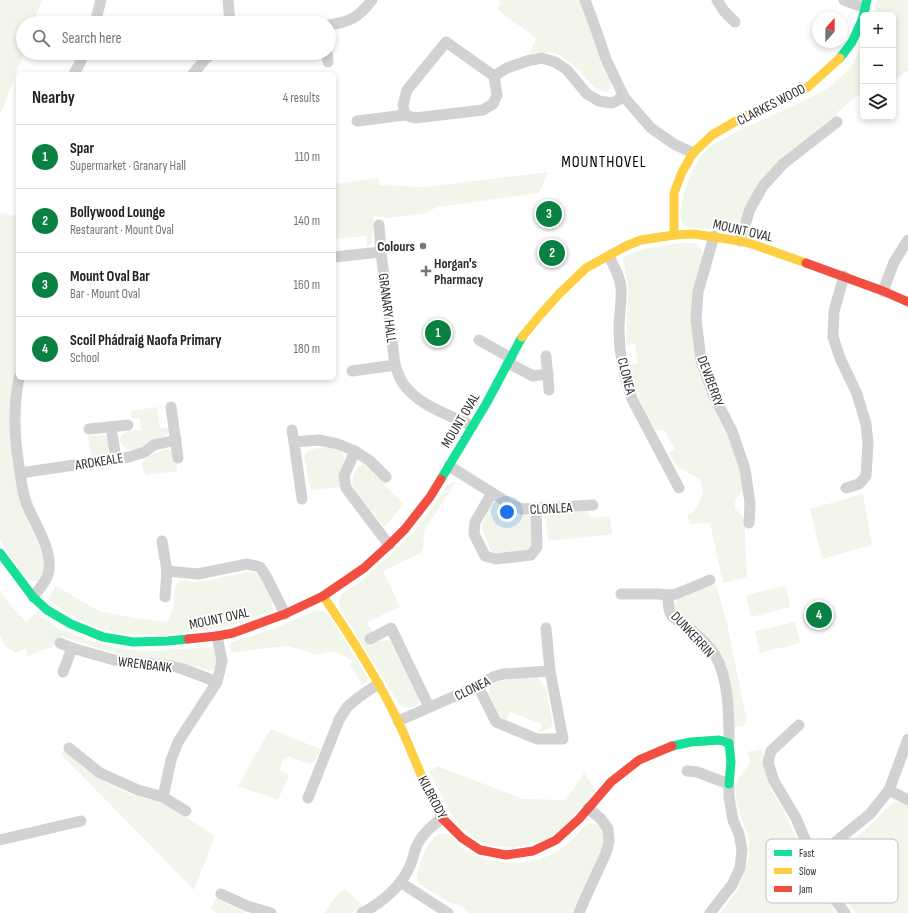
<!DOCTYPE html>
<meta charset="utf-8">
<style>
body{margin:0;font-family:"Sofia Sans Condensed",sans-serif;background:#f6f6f6;color:#202124}
.controls{position:absolute;right:12px;top:12px;display:grid;overflow:hidden;border-radius:6px;box-shadow:0 2px 6px #0003}
.controls button{width:36px;height:36px;display:grid;place-items:center;padding:0;border:0;border-bottom:1px solid #e0e0e0;background:#fff;color:#202124;font:20px sans-serif}
.compass{position:absolute;left:812px;top:12px;width:36px;height:36px;border-radius:50%;background:#fff;box-shadow:0 2px 6px #0003;rotate:21deg}
.you{position:absolute;left:507px;top:512px;width:14px;height:14px;margin:-10px;border:3px solid #fff;border-radius:50%;background:#1a73e8;box-shadow:0 0 0 6px #1a73e833}
.badge{display:grid;place-items:center;width:26px;height:26px;border-radius:50%;background:#0b8043;color:#fff;font-size:13px;font-weight:700}
.pin{position:absolute;translate:-50% -50%;border:2px solid #fff;box-shadow:0 1px 4px #0006}
.list{margin:0;padding:0;list-style:none}
h2{display:flex;justify-content:space-between;align-items:center;height:52px;margin:0;padding:0 16px;font-size:17px}
h2 small{font-size:13px;font-weight:400;color:#757577}
.list li{display:grid;grid-template-columns:26px 1fr auto;gap:12px;align-items:center;box-sizing:border-box;height:64px;padding:0 16px;border-top:1px solid #e0e0e0}
.list b{display:block;font-size:15px;white-space:nowrap}
.list p{margin:0;font-size:13px;white-space:nowrap;color:#757577}
.list em{font-size:13px;font-style:normal;color:#757577}
.icon{flex:none;width:22px;height:22px;fill:none;stroke:currentColor;stroke-width:2;stroke-linecap:round;stroke-linejoin:round}
.map{position:relative;flex:none;width:908px;height:913px;overflow:hidden}
.search{position:absolute;background:#fff;box-shadow:0 2px 6px #0003;left:16px;top:16px;width:320px;height:44px;display:flex;align-items:center;gap:10px;box-sizing:border-box;padding:0 14px;border-radius:22px;color:#757577;font-size:15px}
.panel{position:absolute;background:#fff;box-shadow:0 2px 6px #0003;left:16px;top:72px;width:320px;height:308px;border-radius:6px}
.map>svg:first-child{display:block}
</style>
<div class="map">
<svg width="908" height="913" viewBox="0 0 908 913">
<rect width="100%" height="100%" fill="#fff"/>
<!-- green -->
<g fill="#f1f5ea">
<path d="M0 0H42L33 23H23V53H24L0 115Z"/>
<path d="M498 0H579L603 66 611 80V88L607 92 599 91 593 86 580 71 560 55 553 53 537 52 516 60 529 54 536 38 497 9 501 2Z"/>
<path d="M877 0H908V70L893 82V15H874Z"/>
<path d="M863 44V92L836 113 839 116 785 155 756 188 737 226 730 231 720 229 686 228 682 223 680 214 684 193 690 176 699 159 709 147 738 131 803 101 830 87 849 69Z"/>
<path d="M548 172 539 193 437 207 426 213 388 218 374 216 372 243 367 247 366 236 334 239V184L378 178 380 185 425 187Z"/>
<path d="M0 213 18 216V365L10 409V440L13 466 20 500 29 525 39 546 46 565 44 572 38 581H32L20 571 0 539Z"/>
<path d="M679 243H693L698 245 702 251 703 258 698 272 692 301V322L734 443 745 489C737 496 734 498 735 509L741 514 745 522V533L747 577 723 583 710 523 690 524 687 516 694 512 700 500 703 491 700 479 679 468 668 453 675 449 664 430 656 431C643 408 633 391 629 365L638 363 635 344 626 345 628 287 623 258C637 248 661 246 679 243Z"/>
<path d="M157 407 160 428H170L172 431C165 436 138 451 131 450 124 449 122 445 119 440 123 430 131 431 141 430L140 418 132 419 131 411Z"/>
<path d="M103 435 106 436 109 439 110 449 106 455 97 457 91 456 88 436Z"/>
<path d="M320 448H329L341 451C348 461 340 468 339 477 339 481 340 484 341 487L311 490 304 457C307 449 312 449 320 448Z"/>
<path d="M166 449C175 451 178 463 177 471L146 475C144 472 141 466 143 462 144 458 161 451 166 449Z"/>
<path d="M362 464C370 465 380 477 386 483L384 485 404 504 384 527C377 518 356 495 353 486 351 478 356 468 362 464Z"/>
<path d="M456 482 424 531 423 548 421 553 383 571 400 607 367 622 379 641 388 640 392 642 418 695 419 703C414 709 406 709 399 704L341 610 339 604V598L342 594 359 582 387 558 414 532 433 506 447 485 451 483Z"/>
<path d="M863 494 872 545 822 559 810 509Z"/>
<path d="M497 501 517 511 530 514 533 525 534 542 528 551 499 554 491 551 481 526 490 505Z"/>
<path d="M585 510 593 518 610 516 612 534 548 541 546 520 550 512Z"/>
<path d="M250 572C254 573 259 573 262 577 266 582 272 603 274 610L231 626 197 631 161 635 126 634 97 628 67 613 48 600 56 586 85 603 99 611 135 618 168 622C170 616 173 609 174 602 176 592 171 589 180 581L185 580 192 582 206 581 237 574Z"/>
<path d="M716 585 727 624 745 712 747 715 744 726 735 727 729 684 715 647 703 632 688 622 676 612 674 607 675 603 680 597Z"/>
<path d="M785 586 791 607 751 617 746 595Z"/>
<path d="M0 591 9 604 26 622 37 612 57 627 91 641 117 648 134 650 154 651 212 647C220 653 218 660 217 668L209 671 175 661 152 658 123 656 61 636 51 648 44 649 27 657 26 648 16 653 5 646 0 635Z"/>
<path d="M317 610 324 611 329 616 369 679 366 683 361 686C360 678 356 673 350 667L352 660 333 651 317 655 300 649 286 646 259 649 231 653 229 646 232 642C250 637 268 631 285 624 296 620 306 613 317 610Z"/>
<path d="M795 622 800 643 760 653 755 631Z"/>
<path d="M537 677 546 688 552 721V726L548 729 538 733 542 724 510 712 506 721 499 716 495 707 489 694V688C499 677 523 678 537 677Z"/>
<path d="M271 729 320 749 315 761 310 764 288 756 283 760 280 770 289 775 278 800 238 786 254 757Z"/>
<path d="M761 749 765 758 764 767 770 788 783 809 802 850 810 870 822 892 836 913H720L737 891 745 872 749 857V838L740 815 736 797V785L740 776 751 762 747 752Z"/>
<path d="M64 750 88 771 108 784 130 794 146 799 157 800 168 806 215 836 194 890 61 754Z"/>
<path d="M437 766 523 799 566 800 584 773 596 790 564 827 545 840 514 848 493 846 477 840 461 827 447 807 430 772Z"/>
<path d="M896 801 908 806V913H856C849 904 831 883 829 872 828 867 830 862 832 857L872 824 890 805Z"/>
<path d="M590 823 597 824 603 830 604 848 574 913H469C465 906 454 904 447 901 436 895 426 889 417 881 417 868 428 834 444 833 451 833 457 845 463 848 479 860 507 865 527 862 545 860 562 849 575 837 579 832 584 825 590 823Z"/>
<path d="M345 889 363 906 351 913H325C331 903 335 895 345 889Z"/>
<path d="M216 898 229 905 246 913H216L211 908Z"/>
</g>
<g fill="none" stroke-linecap="round" stroke-linejoin="round">
<!-- street -->
<g stroke="#d2d2d2" stroke-width="11">
<path d="M228 0 230 23"/>
<path d="M585 0 595 27 606 59 624 97 651 128 674 144 693 153"/>
<path d="M717 0 724 11 735 22"/>
<path d="M844 0 865 8"/>
<path d="M95 23 101 0"/>
<path d="M329 25C350 22 359 17 372 0"/>
<path d="M327 53 328 62"/>
<path d="M205 59 214 53"/>
<path d="M74 74 85 53"/>
<path d="M193 74 205 59 198 53"/>
<path d="M494 76 446 42 407 90 403 105 405 115 415 118 483 110 493 104 497 95 494 76 507 68 527 61 542 58 555 62 567 70 587 94 599 101 612 103 624 97"/>
<path d="M357 121 405 115"/>
<path d="M379 225 381 252 395 365C397 370 399 377 402 382 418 406 448 414 472 426"/>
<path d="M714 236 698 292 696 319 701 360 713 394 732 431 745 469 750 503 749 523"/>
<path d="M740 241 750 209 763 186 783 164 837 122"/>
<path d="M609 256C613 265 620 276 621 287 622 301 619 316 619 330 619 353 624 377 632 399L679 488"/>
<path d="M334 257 381 252"/>
<path d="M844 276 834 311 833 337 840 358 857 394 866 424 868 443 866 476 859 484 846 488"/>
<path d="M883 291 894 262 908 240"/>
<path d="M479 340 511 358"/>
<path d="M546 356 549 390"/>
<path d="M508 363 533 376 548 374"/>
<path d="M352 371 395 365"/>
<path d="M19 378C13 408 14 436 19 466 21 478 22 491 26 502 34 524 52 547 49 571 48 579 38 591 33 597"/>
<path d="M171 407 178 458"/>
<path d="M111 427 116 459"/>
<path d="M89 429 128 425"/>
<path d="M292 430 294 442"/>
<path d="M355 451 344 476 346 488 389 545"/>
<path d="M449 466 510 504 522 509 593 505"/>
<path d="M20 473 129 457 145 452 154 445 176 440"/>
<path d="M492 493 475 522 474 534 485 556 496 559 531 555 537 547 536 509"/>
<path d="M302 499 294 442 319 440 338 444 355 451 370 461 386 477"/>
<path d="M162 541 167 571 165 597"/>
<path d="M167 571 198 574 247 564 260 567 266 576 285 614"/>
<path d="M621 594H659L668 595 676 594 710 580"/>
<path d="M668 595C668 602 668 611 672 616 676 620 683 624 687 627 698 635 708 644 715 655 729 679 729 716 729 743"/>
<path d="M370 639 391 628 429 707"/>
<path d="M60 643 72 648 114 660 172 666 183 669 217 682"/>
<path d="M63 672 72 648"/>
<path d="M478 686 496 722 537 739H563L550 671 546 628"/>
<path d="M398 721 478 686 493 677 503 674 550 671"/>
<path d="M799 725 771 751 768 763 774 781 796 818 825 887 845 913"/>
<path d="M69 748 100 773 138 790 163 797 186 811"/>
<path d="M687 771 697 772 729 784V797L733 820 739 834 742 850 740 868 732 885 710 913"/>
<path d="M889 790 908 800"/>
<path d="M163 797 171 760 178 742 217 682 222 661 217 636"/>
<path d="M308 798 339 720 347 707 359 697 378 684"/>
<path d="M0 840 81 821"/>
<path d="M813 860 870 814 889 790 908 739"/>
<path d="M400 882 448 913"/>
<path d="M221 894 247 906 271 913"/>
<path d="M362 913C383 902 400 888 410 866 413 859 414 852 417 845 423 833 432 826 442 818"/>
<path d="M579 913 584 901 606 853 609 842 608 829 601 819 588 808"/>
</g>
<!-- fast -->
<g stroke="#16e098" stroke-width="9">
<path d="M840 58 852 42 862 20 867 0"/>
<path d="M441 479 486 404 522 337"/>
<path d="M0 553 33 597"/>
<path d="M33 597 47 610 71 624 103 637 133 642 168 641 188 639"/>
<path d="M672 746 691 742 719 740 729 743 731 762 729 784"/>
</g>
<!-- slow -->
<g stroke="#ffcf43" stroke-width="9">
<path d="M674 235V193L682 172 693 153 712 135 743 117 808 87 840 58"/>
<path d="M522 337 541 314 560 293 586 268 626 246 641 240 674 235 694 234 740 241 755 245 806 263"/>
<path d="M323 596C350 635 376 676 397 719 412 750 422 782 439 812"/>
</g>
<!-- jam -->
<g stroke="#f24e42" stroke-width="9">
<path d="M806 263 883 291 908 302"/>
<path d="M188 639 217 636 233 633 285 614 323 596 364 568 389 545 405 529 430 497 441 479"/>
<path d="M439 812 442 818 462 838 480 850 506 855 533 851 556 840 579 819 611 782 639 760 672 746"/>
</g>
</g>
<!-- markers -->
<g fill="#767676" stroke="#fff" stroke-width="1.5">
<circle cx="423" cy="246" r="4"/>
<path d="M424 265h4v4h4v4h-4v4h-4v-4h-4v-4h4z"/>
</g>
<g text-anchor="middle" stroke-width="4" stroke-linejoin="round" paint-order="stroke">
<!-- street labels -->
<g font-size="14" fill="#2d2d2d" stroke="#fff">
<text transform="translate(771 104) rotate(-27)" y="5">CLARKES WOOD</text>
<text transform="translate(743 230) rotate(13)" y="5">MOUNT OVAL</text>
<text transform="translate(388 308) rotate(83)" y="5">GRANARY HALL</text>
<text transform="translate(627 376) rotate(76)" y="5">CLONEA</text>
<text transform="translate(711 381) rotate(70)" y="5">DEWBERRY</text>
<text transform="translate(460 420) rotate(-59)" y="5">MOUNT OVAL</text>
<text transform="translate(99 461) rotate(-9)" y="5">ARDKEALE</text>
<text transform="translate(551 508) rotate(-3)" y="5">CLONLEA</text>
<text transform="translate(219 618) rotate(-12)" y="5">MOUNT OVAL</text>
<text transform="translate(693 634) rotate(47)" y="5">DUNKERRIN</text>
<text transform="translate(145 664) rotate(7)" y="5">WRENBANK</text>
<text transform="translate(472 688) rotate(-26)" y="5">CLONEA</text>
<text transform="translate(433 797) rotate(62)" y="5">KILBRODY</text>
</g>
<!-- poi labels -->
<g font-size="14" font-weight="bold" fill="#2d2d2d" stroke="#fff" text-anchor="end">
<text x="415" y="251">Colours</text>
<text x="434" y="268" text-anchor="start">Horgan's<tspan x="434" dy="16">Pharmacy</tspan></text>
</g>
<!-- quarter labels -->
<g font-size="16" letter-spacing="1" fill="#000" stroke="#fff">
<text x="604" y="167">MOUNTHOVEL</text>
</g>
</g>
<!-- legend -->
<rect x="766" y="839" width="132" height="64" rx="6" fill="#fff" stroke="#c0c0c0" stroke-width="1"/>
<rect x="774" y="850" width="18" height="6" fill="#16e098"/>
<rect x="774" y="868" width="18" height="6" fill="#ffcf43"/>
<rect x="774" y="886" width="18" height="6" fill="#f24e42"/>
<g font-size="11" fill="#2d2d2d">
<text x="799" y="857">Fast</text>
<text x="799" y="875">Slow</text>
<text x="799" y="893">Jam</text>
</g>
</svg>
<div class="controls">
<button>+</button>
<button>−</button>
<button><svg class="icon" aria-label="layers" viewBox="0 0 24 24"><path d="M12 4l9 5-9 5-9-5zM3 14l9 5 9-5"/></svg></button>
</div>
<svg class="compass" viewBox="-18 -18 36 36"><path d="M0-13l5 13h-10z" fill="#e53935"/><path d="M0 13l5-13h-10z" fill="#757577"/></svg>
<div class="you"></div>
<div class="pin badge" style="left:438px;top:333px">1</div>
<div class="pin badge" style="left:552px;top:253px">2</div>
<div class="pin badge" style="left:549px;top:214px">3</div>
<div class="pin badge" style="left:819px;top:615px">4</div>
<div class="search"><svg class="icon" aria-label="search" viewBox="0 0 24 24"><circle cx="10" cy="10" r="6"/><path d="M15 15l6 6"/></svg>Search here</div>
<section class="panel">
<h2>Nearby<small>4 results</small></h2>
<ul class="list">
<li><span class="badge">1</span><div><b>Spar</b><p>Supermarket · Granary Hall</p></div><em>110 m</em></li>
<li><span class="badge">2</span><div><b>Bollywood Lounge</b><p>Restaurant · Mount Oval</p></div><em>140 m</em></li>
<li><span class="badge">3</span><div><b>Mount Oval Bar</b><p>Bar · Mount Oval</p></div><em>160 m</em></li>
<li><span class="badge">4</span><div><b>Scoil Phádraig Naofa Primary</b><p>School</p></div><em>180 m</em></li>
</ul>
</section>
</div>
